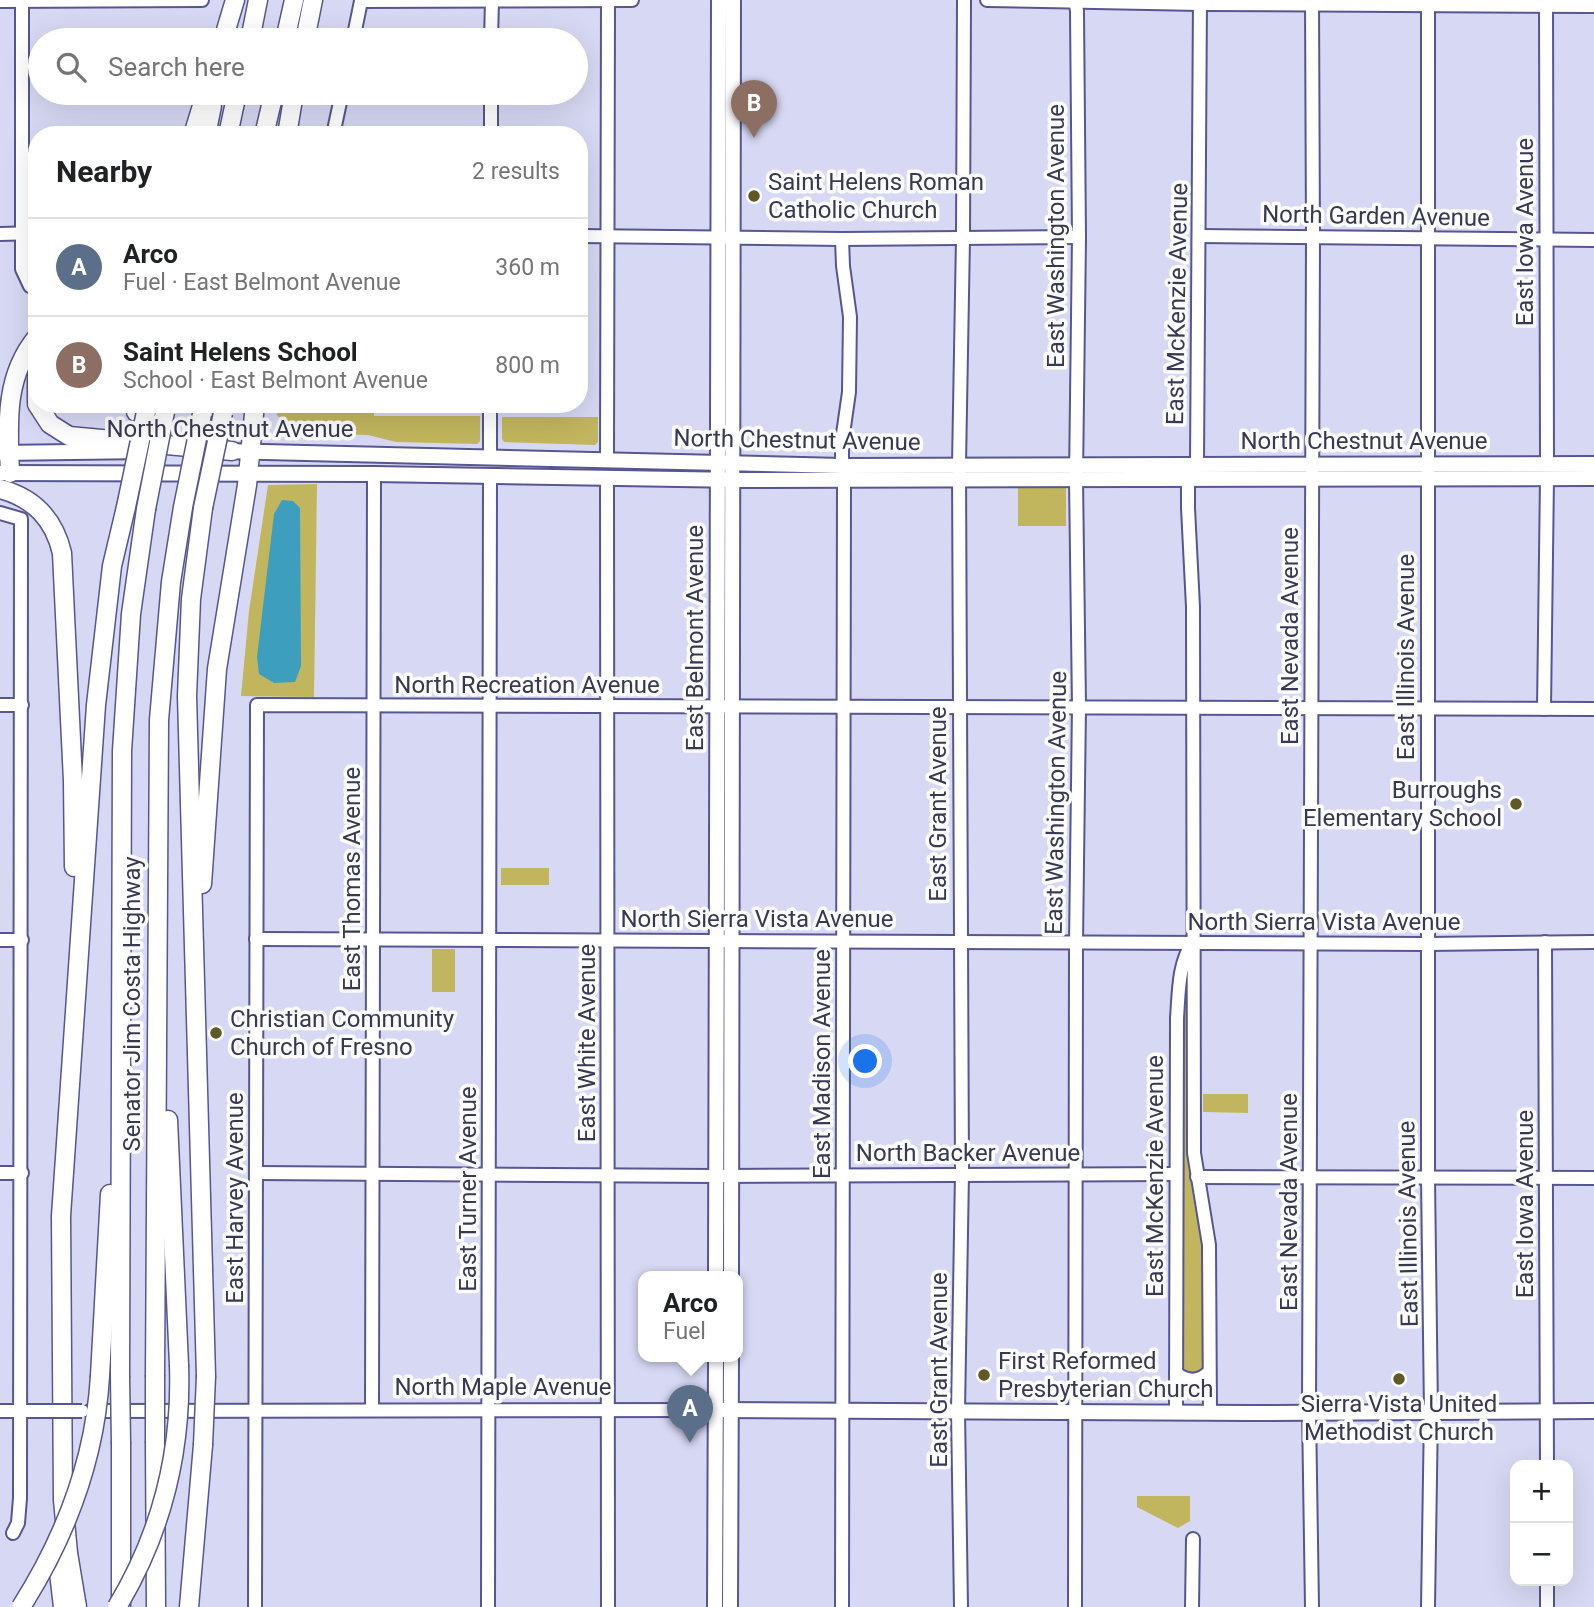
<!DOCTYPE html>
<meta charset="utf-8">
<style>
body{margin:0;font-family:Roboto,sans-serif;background:#f2f2f2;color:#202124}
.controls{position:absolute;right:21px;bottom:21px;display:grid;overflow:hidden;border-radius:14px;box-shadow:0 7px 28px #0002}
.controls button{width:63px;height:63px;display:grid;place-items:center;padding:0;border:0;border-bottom:2px solid #e0e0e0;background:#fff;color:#202124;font:35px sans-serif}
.you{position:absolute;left:866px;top:1062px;width:24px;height:24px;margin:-18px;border:5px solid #fff;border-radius:50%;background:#1a73e8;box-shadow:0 0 0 10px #1a73e833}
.badge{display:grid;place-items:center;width:46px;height:46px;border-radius:50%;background:#5f5926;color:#fff;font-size:23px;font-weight:700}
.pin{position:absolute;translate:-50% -58px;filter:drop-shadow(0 2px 4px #0008)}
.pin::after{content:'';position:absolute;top:37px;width:24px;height:21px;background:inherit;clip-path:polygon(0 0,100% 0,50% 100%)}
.popup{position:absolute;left:638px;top:1271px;width:105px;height:91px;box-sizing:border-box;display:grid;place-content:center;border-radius:14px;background:#fff;filter:drop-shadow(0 2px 5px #0005);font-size:23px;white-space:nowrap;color:#757577}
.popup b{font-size:26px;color:#202124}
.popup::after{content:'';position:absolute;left:50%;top:100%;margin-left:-14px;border:14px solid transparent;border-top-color:#fff}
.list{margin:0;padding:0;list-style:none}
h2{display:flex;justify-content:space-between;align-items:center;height:91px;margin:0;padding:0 28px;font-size:30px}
h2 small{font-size:23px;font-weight:400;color:#757577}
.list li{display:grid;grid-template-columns:46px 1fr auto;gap:21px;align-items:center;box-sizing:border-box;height:98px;padding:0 28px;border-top:2px solid #e0e0e0}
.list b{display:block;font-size:26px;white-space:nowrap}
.list p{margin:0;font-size:23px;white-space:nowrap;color:#757577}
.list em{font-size:23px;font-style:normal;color:#757577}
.icon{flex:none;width:38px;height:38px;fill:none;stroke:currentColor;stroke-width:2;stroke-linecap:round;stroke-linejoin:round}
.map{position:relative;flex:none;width:1594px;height:1607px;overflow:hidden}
.search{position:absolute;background:#fff;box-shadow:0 7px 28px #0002;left:28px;top:28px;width:560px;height:77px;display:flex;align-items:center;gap:18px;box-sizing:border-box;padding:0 24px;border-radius:38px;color:#757577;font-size:26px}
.panel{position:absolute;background:#fff;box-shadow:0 7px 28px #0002;left:28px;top:126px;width:560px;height:287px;border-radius:28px}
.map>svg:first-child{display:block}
</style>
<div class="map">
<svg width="1594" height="1607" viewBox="0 0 1594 1607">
<rect width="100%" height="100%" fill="#d7d9f4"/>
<!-- green -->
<g fill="#c1b65d">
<path d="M278 404H374V416H480V441L477 444 396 442 368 435 293 433 277 415Z"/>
<path d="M502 417H598V442L595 445 504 442 502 439Z"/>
<path d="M317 484 314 697 241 696 249 611 268 485Z"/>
<path d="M1066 487V526H1018V488Z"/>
<rect x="501" y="868" width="48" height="17"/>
<rect x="432" y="949" width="23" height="43"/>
<path d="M1190 954V1168L1204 1244V1368L1202 1372 1188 1375 1182 1371V1019Z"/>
<path d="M1203 1094H1248V1113L1203 1112Z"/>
<path d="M1137 1496H1190V1521L1178 1528 1137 1507Z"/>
</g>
<!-- water -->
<path fill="#3e9ebd" d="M282 500 293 501 300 508 301 666 295 682 274 683 259 674 257 657 274 514Z"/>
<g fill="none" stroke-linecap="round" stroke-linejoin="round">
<defs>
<g id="minor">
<path d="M22 0V269L30 286"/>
<path d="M987 0 1200 4 1594 6"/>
<path d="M1075 0 1077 11 1079 237 1076 479 1079 706 1076 943 1075 1607"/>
<path d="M1200 0 1197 464 1188 485V508L1193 607 1194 1153 1209 1245 1210 1413"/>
<path d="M1312 0 1313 237 1309 1411 1312 1607"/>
<path d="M1546 0 1547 464"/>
<path d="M0 1 202 0"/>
<path d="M353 40 361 1 632 0"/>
<path d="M491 40 492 0"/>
<path d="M333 135 342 93"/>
<path d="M491 135V93"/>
<path d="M0 234 37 233"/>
<path d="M579 236 842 239 1079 237"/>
<path d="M1199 236 1594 240"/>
<path d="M842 239 843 266 850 317 849 392 842 441V466"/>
<path d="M490 456V404"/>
<path d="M607 459 608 0"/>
<path d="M607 479 608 1607"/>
<path d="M0 513 21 519 20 1498 18 1523 13 1533"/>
<path d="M0 705H22"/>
<path d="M1544 709 1547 478"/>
<path d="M256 939 1428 944 1594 942"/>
<path d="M0 940H22"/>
<path d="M1545 942 1547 1465"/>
<path d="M0 1173H22"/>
<path d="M256 1173 716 1176 1176 1174"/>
<path d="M1197 1177 1594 1178"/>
<path d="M1176 1373C1187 1382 1199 1382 1209 1372"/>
<path d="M372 1410 374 474"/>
<path d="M0 1411H43"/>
<path d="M90 1411 716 1410"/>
<path d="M1176 1412 1177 1018C1179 992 1178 964 1193 942"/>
<path d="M1547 1581V1607"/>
<path d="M255 1607 257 705 1594 709"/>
<path d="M488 1607 490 476"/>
<path d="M842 1607 844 480"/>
<path d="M961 1607 958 1411 962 1173 959 465 963 238 964 0"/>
<path d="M1192 1607 1193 1539"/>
<path d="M1428 1607 1431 1412 1428 1178V0"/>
</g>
<g id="major">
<path d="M222 451 842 466 1594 464"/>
<path d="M0 453 146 451"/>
<path d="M0 473 374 474 741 480 1594 478"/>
<path d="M716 1277 719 0"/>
<path d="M731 1277 733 0"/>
<path d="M716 1410 1251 1413 1594 1411"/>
<path d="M715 1607 716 1357"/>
<path d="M730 1607 731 1357"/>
</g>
<g id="highway">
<path d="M223 40 235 0"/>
<path d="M250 40 258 0"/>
<path d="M285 40 294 0"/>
<path d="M305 40 313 0"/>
<path d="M193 135 206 93"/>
<path d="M206 135 212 106"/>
<path d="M228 135 237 93"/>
<path d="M264 135 274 93"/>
<path d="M287 135 294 93"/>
<path d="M37 378V401"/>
<path d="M37 404 50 424 69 436 232 451"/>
<path d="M136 412V404"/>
<path d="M10 473C8 424 4 377 37 337"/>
<path d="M0 489C34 498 54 519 62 553L73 781 74 867"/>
<path d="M203 508 191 599 187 696 206 1376"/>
<path d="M202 884 217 669 247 485 255 404"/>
<path d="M168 1120 179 1365"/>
<path d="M155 1375 159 720 171 582 183 507"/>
<path d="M100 1376 110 1194"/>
<path d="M120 1376 122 751 131 614 146 509"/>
<path d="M155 1443 156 1607"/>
<path d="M58 1564 63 1607"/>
<path d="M121 1605V1444"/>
<path d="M77 1607 68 1553 63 1500 61 1216 96 705 112 566 126 507"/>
<path d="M189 1607 203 1445"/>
</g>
</defs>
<!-- minor casing -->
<use href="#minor" stroke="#565690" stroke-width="16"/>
<!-- major casing -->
<use href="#major" stroke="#565690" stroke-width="18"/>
<!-- highway casing -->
<use href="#highway" stroke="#565690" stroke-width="21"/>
<!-- minor -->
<use href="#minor" stroke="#fff" stroke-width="12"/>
<!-- major -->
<use href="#major" stroke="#fff" stroke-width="14"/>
<!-- highway -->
<use href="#highway" stroke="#fff" stroke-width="18"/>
<defs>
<path id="minor-bridge" d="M43 1411H82"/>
<g id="highway-bridge">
<path d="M126 507 146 412"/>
<path d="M183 507 202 414"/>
<path d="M203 508 223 413"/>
<path d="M146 509 165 412"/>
<path d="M155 1375V1443"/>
<path d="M120 1376 121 1444"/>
<path d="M203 1445 206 1376"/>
<path d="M21 1607C66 1536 95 1461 100 1376"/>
<path d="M117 1607C162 1532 182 1451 179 1365"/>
</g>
</defs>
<!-- minor-bridge casing -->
<use href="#minor-bridge" stroke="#565690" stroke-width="16" stroke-linecap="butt"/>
<!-- highway-bridge casing -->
<use href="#highway-bridge" stroke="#565690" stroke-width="21" stroke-linecap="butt"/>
<!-- minor-bridge -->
<use href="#minor-bridge" stroke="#fff" stroke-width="12"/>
<!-- highway-bridge -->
<use href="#highway-bridge" stroke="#fff" stroke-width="18"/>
</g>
<!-- markers -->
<g fill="#5f5926" stroke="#fcfcfc" stroke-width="2.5">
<circle cx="754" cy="196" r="7"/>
<circle cx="1516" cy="804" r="7"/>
<circle cx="216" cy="1033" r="7"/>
<circle cx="984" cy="1375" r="7"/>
<circle cx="1399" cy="1379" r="7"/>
</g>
<g text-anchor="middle" stroke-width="7" stroke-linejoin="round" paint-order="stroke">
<!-- poi labels -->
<g font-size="24" fill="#373853" stroke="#fcfcfc" text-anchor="start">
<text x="768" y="190">Saint Helens Roman<tspan x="768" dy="28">Catholic Church</tspan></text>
<text x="1502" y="798" text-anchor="end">Burroughs<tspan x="1502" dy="28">Elementary School</tspan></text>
<text x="230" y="1027">Christian Community<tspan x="230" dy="28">Church of Fresno</tspan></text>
<text x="998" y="1369">First Reformed<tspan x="998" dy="28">Presbyterian Church</tspan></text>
<text x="1399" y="1412" text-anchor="middle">Sierra Vista United<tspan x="1399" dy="28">Methodist Church</tspan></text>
</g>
<!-- street labels -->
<g font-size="24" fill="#373853" stroke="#fcfcfc">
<text transform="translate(1376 216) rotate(1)" y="8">North Garden Avenue</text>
<text transform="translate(1525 232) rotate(-90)" y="8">East Iowa Avenue</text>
<text transform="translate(1056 236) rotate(-90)" y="8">East Washington Avenue</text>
<text transform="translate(1177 304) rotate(-89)" y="8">East McKenzie Avenue</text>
<text x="230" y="437">North Chestnut Avenue</text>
<text transform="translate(797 440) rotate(1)" y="8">North Chestnut Avenue</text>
<text x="1364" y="449">North Chestnut Avenue</text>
<text transform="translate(1290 636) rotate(-90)" y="8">East Nevada Avenue</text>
<text transform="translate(695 638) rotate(-90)" y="8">East Belmont Avenue</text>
<text transform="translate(1406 657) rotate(-90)" y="8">East Illinois Avenue</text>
<text x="527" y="693">North Recreation Avenue</text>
<text transform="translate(1056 803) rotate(-89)" y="8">East Washington Avenue</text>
<text transform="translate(938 804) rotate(-90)" y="8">East Grant Avenue</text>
<text transform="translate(352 879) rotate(-90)" y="8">East Thomas Avenue</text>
<text x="757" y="927">North Sierra Vista Avenue</text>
<text x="1324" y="930">North Sierra Vista Avenue</text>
<text transform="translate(132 1004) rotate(-90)" y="8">Senator Jim Costa Highway</text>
<text transform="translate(587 1043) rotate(-90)" y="8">East White Avenue</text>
<text transform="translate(822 1064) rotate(-90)" y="8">East Madison Avenue</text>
<text x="968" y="1161">North Backer Avenue</text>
<text transform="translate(1155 1176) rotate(-90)" y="8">East McKenzie Avenue</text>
<text transform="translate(468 1189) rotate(-90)" y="8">East Turner Avenue</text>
<text transform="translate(235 1198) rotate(-90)" y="8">East Harvey Avenue</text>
<text transform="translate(1289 1202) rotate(-90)" y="8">East Nevada Avenue</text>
<text transform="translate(1525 1204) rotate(-90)" y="8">East Iowa Avenue</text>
<text transform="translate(1408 1224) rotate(-91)" y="8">East Illinois Avenue</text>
<text transform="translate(939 1370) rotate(-90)" y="8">East Grant Avenue</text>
<text x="503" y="1395">North Maple Avenue</text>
</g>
</g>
</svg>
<div class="controls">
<button>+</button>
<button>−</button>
</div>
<div class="you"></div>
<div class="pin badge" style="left:690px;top:1443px;background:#5c6f8a">A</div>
<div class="popup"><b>Arco</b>Fuel</div>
<div class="pin badge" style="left:754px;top:138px;background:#8d6e63">B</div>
<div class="search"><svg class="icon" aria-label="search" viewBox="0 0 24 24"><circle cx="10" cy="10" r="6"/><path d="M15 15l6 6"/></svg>Search here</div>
<section class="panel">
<h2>Nearby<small>2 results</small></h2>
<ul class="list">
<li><span class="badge" style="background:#5c6f8a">A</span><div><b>Arco</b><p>Fuel · East Belmont Avenue</p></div><em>360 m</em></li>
<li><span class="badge" style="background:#8d6e63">B</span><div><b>Saint Helens School</b><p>School · East Belmont Avenue</p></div><em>800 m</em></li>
</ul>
</section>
</div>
